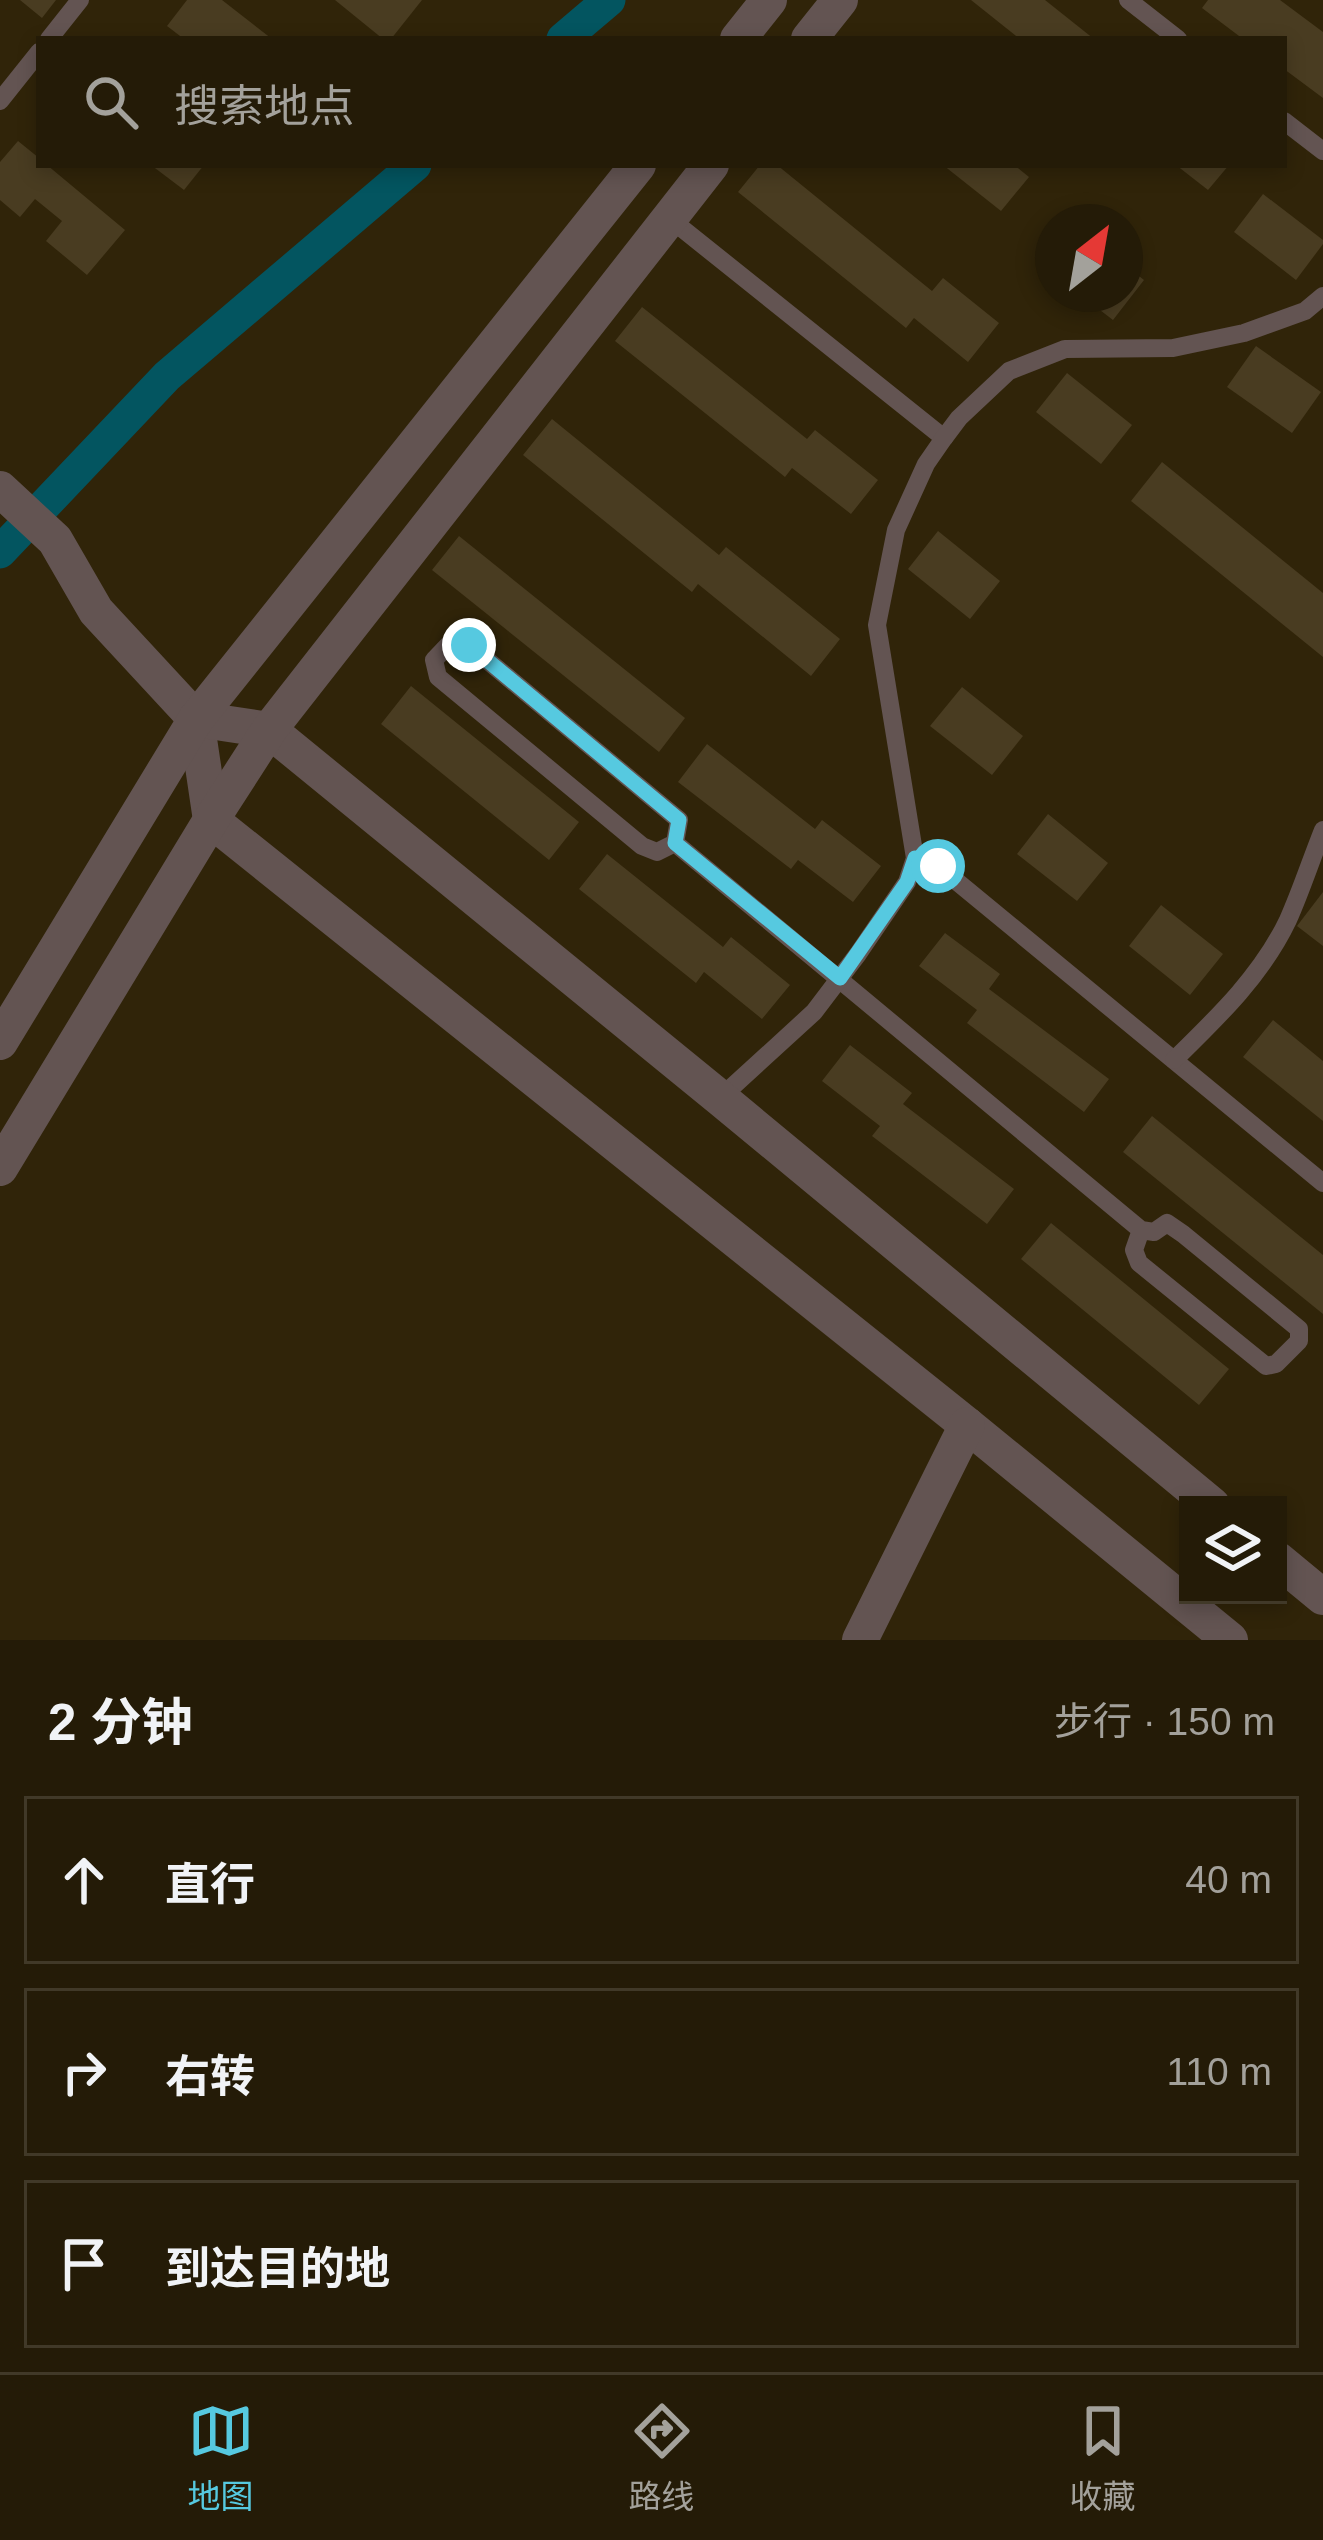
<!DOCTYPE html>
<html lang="zh">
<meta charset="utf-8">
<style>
body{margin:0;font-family:Helvetica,"Noto Sans SC",sans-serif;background:#2c2411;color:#f1f3f6}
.controls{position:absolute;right:36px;bottom:36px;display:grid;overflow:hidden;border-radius:0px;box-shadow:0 6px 18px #0003}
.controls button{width:108px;height:108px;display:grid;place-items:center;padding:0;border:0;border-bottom:3px solid #413928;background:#241b07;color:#f1f3f6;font:60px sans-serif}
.compass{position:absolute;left:1035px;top:204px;width:108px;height:108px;border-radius:50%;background:#241b07;box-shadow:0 6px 18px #0003;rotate:31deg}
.stop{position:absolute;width:36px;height:36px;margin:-27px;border:9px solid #56c9e0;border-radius:50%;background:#fff}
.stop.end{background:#56c9e0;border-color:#fff;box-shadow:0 3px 12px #0008}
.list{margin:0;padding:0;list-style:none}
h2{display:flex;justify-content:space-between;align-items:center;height:156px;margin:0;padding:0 48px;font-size:51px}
h2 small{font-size:39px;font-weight:400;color:#a3a19b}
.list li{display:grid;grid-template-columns:78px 1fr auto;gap:36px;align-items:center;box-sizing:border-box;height:168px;margin:0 24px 24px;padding:0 24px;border:3px solid #413928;border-radius:0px}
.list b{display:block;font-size:45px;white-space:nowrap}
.list em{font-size:39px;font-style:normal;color:#a3a19b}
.icon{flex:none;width:66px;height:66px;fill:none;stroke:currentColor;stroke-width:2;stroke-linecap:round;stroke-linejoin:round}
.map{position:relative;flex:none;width:1323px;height:1640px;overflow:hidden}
.search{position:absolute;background:#241b07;box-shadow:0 6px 18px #0003;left:36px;right:36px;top:36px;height:132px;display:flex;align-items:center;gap:30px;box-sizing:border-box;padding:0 42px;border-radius:0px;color:#a3a19b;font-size:45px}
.sheet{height:732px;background:#241b07}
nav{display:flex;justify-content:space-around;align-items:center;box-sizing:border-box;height:168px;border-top:3px solid #413928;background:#241b07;font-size:33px;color:#a3a19b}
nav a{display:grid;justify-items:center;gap:6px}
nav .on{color:#56c9e0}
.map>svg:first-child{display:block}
</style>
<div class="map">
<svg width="1323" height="1640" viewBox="0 0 1323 1640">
<rect width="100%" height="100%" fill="#302409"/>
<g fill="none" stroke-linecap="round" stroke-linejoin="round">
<!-- canal -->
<g stroke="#035560" stroke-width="33">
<path d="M563 39 609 0"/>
<path d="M0 552 167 376 415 165"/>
</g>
</g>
<!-- building -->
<g fill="#493c21">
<path d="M20 0H56L42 18Z"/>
<path d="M187 0H222L272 39H184L167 26Z"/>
<path d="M335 0H422L391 39H383Z"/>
<path d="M971 0H1045L1094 39H1020Z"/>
<path d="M1208 0H1280L1323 32V98L1284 69V39H1243L1202 8Z"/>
<path d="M18 141 39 158V165H47L125 230 87 275 46 241 62 221 35 199 20 217 0 200V162Z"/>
<path d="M151 165H204L184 190Z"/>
<path d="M760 165H777L932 291 943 278 999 323 968 362 914 318 906 328 738 192Z"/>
<path d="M943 165H1014L1029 177 1001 211Z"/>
<path d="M1176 165H1229L1208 190Z"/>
<path d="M1263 194 1323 240V244L1296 280 1234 232Z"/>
<path d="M1125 265 1144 280 1113 320 1079 294H1125Z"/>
<path d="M642 307 807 439 815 430 878 480 851 514 792 468 785 477 615 341Z"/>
<path d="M1256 346 1321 392 1292 433 1227 387Z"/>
<path d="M1067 373 1132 425 1101 464 1036 412Z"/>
<path d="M552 419 719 555 726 547 840 639 811 676 698 584 692 592 523 455Z"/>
<path d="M1162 462 1323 593V657L1131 501Z"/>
<path d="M938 531 1000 581 970 619 908 569Z"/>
<path d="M459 536 685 718 659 752 432 570Z"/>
<path d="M411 686 579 822 549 860 381 724Z"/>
<path d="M962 687 1023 736 992 775 930 726Z"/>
<path d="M707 744 815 829 822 820 881 866 853 902 798 860 791 869 678 782Z"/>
<path d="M1048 814 1108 863 1077 901 1017 854Z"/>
<path d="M607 854 723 947 731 937 790 985 762 1019 704 972 696 983 579 889Z"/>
<path d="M1323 892V946L1297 926Z"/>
<path d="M1161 905 1223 954 1190 995 1129 946Z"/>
<path d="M945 933 1000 974 989 989 1109 1079 1084 1112 967 1023 977 1010 919 966Z"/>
<path d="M1273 1020 1323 1061V1121L1243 1057Z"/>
<path d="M850 1045 912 1093 903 1104 1014 1189 987 1224 872 1136 880 1126 822 1081Z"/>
<path d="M1152 1116 1323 1255V1314L1123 1152Z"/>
<path d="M1051 1223 1229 1369 1199 1405 1021 1259Z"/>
</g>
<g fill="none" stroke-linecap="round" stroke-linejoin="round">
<!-- lane -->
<g stroke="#635452" stroke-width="18">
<path d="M1128 0 1178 39"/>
<path d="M49 39 80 0"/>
<path d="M0 101 39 52"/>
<path d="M1284 121 1323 151"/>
<path d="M669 218 944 438"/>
<path d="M675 843 657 852 642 846 438 677 434 660 453 640 469 645 679 820 675 843 1141 1230 1154 1232 1167 1223 1183 1234 1299 1329V1341L1276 1364 1266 1366 1139 1263 1134 1250 1141 1230"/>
<path d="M915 858 938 866 1323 1183"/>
<path d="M1174 1060C1217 1018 1262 975 1288 920 1301 891 1311 860 1323 830"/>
<path d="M720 1098 814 1012 858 954 907 882 915 858 877 625 896 530 926 464 944 438 959 418 1009 371 1065 349 1173 348 1244 333 1305 311 1323 296"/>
</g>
<!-- street -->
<g stroke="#635452" stroke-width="36">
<path d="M738 39 769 0"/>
<path d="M809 39 840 0"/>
<path d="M0 489 55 540 96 611 196 719 211 820 967 1425 1230 1640"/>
<path d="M196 719 269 730 720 1098 1212 1505"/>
<path d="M0 1042 196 719 638 165"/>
<path d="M0 1168 211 820 269 730 711 165"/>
<path d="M1278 1560 1323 1597"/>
<path d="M860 1640 967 1425"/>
</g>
</g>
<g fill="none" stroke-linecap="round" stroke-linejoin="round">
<!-- route -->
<path stroke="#56c9e0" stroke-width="15" d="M469 645 679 820 675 843 840 978 907 882 915 858 938 866"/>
</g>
</svg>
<div class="controls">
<button><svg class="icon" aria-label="layers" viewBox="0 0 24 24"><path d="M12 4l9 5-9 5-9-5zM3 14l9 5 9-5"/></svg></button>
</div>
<svg class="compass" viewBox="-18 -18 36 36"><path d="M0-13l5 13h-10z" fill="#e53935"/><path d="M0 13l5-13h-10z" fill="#a3a19b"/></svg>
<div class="stop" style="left:938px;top:866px"></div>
<div class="stop end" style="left:469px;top:645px"></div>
<div class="search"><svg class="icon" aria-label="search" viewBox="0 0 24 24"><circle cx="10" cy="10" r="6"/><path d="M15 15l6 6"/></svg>搜索地点</div>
</div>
<section class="sheet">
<h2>2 分钟<small>步行 · 150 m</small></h2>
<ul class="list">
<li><svg class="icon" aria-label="ahead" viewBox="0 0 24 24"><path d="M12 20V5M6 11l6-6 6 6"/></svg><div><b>直行</b></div><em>40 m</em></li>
<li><svg class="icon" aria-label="right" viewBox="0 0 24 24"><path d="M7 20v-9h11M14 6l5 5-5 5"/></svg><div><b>右转</b></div><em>110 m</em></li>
<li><svg class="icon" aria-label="arrive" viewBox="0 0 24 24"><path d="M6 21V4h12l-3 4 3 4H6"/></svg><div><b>到达目的地</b></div></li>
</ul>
</section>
<nav>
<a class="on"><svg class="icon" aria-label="map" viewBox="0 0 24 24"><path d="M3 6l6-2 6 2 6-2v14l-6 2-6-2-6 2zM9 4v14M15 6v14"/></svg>地图</a>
<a><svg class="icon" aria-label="directions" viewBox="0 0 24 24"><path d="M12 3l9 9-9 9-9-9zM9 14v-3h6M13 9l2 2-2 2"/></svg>路线</a>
<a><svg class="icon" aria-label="saved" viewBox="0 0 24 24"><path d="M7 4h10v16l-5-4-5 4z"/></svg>收藏</a>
</nav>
